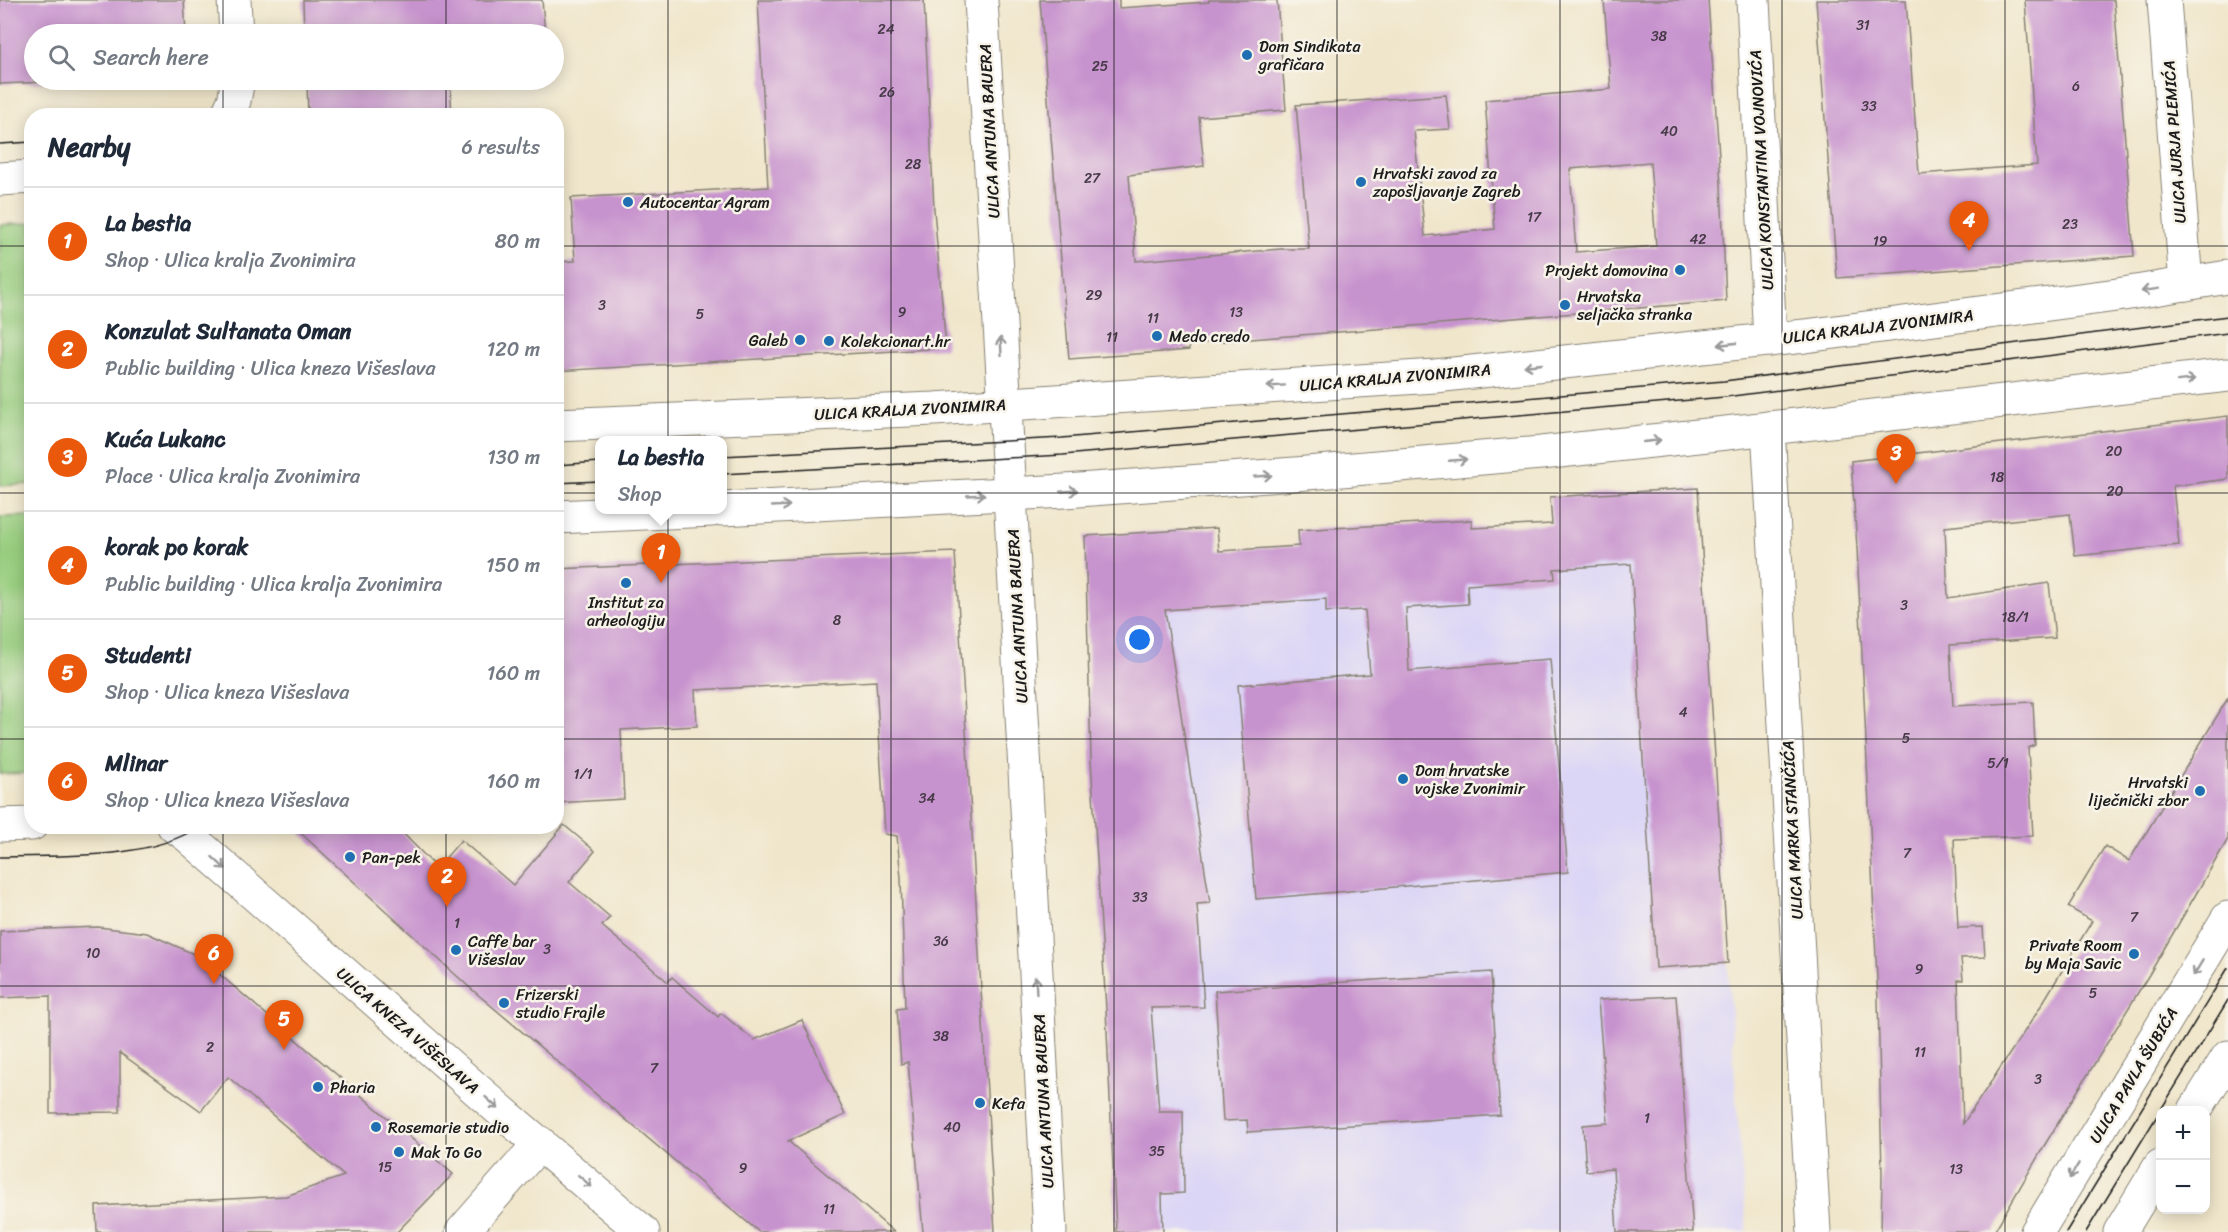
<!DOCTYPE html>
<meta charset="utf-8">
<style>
body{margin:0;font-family:Sriracha,sans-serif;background:#f2f2f3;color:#1f2937}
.controls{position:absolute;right:18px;bottom:18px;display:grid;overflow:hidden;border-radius:12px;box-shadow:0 3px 15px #0003}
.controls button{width:54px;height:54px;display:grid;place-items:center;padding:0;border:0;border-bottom:2px solid #e0e1e3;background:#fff;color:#1f2937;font:30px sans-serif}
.you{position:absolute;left:1140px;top:640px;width:21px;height:21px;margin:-15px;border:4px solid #fff;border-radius:50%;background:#1a73e8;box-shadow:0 0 0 9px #1a73e833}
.badge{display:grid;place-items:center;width:39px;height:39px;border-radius:50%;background:#ea580c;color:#fff;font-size:20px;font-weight:700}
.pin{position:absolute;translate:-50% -50px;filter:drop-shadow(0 2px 3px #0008)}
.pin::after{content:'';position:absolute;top:32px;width:21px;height:18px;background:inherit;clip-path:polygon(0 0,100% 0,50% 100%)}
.popup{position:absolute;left:595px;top:436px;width:132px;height:78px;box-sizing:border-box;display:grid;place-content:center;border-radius:12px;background:#fff;filter:drop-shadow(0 2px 4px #0005);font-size:20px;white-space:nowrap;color:#747a83}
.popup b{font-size:22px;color:#1f2937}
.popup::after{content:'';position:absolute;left:50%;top:100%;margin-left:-12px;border:12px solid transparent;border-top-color:#fff}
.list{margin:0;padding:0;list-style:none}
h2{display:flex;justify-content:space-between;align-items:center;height:78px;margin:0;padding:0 24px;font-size:26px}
h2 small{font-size:20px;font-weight:400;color:#747a83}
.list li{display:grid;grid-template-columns:39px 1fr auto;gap:18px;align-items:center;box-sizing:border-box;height:108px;padding:0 24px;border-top:2px solid #e0e1e3}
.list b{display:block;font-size:22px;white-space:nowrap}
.list p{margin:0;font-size:20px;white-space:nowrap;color:#747a83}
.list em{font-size:20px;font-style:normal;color:#747a83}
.icon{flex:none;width:33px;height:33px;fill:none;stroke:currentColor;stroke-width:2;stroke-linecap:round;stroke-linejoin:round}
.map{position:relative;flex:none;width:2228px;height:1232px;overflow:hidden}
.search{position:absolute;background:#fff;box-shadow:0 3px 15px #0003;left:24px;top:24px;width:540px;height:66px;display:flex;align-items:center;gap:15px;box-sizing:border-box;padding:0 21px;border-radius:33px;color:#747a83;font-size:22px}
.panel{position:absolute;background:#fff;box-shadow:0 3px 15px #0003;left:24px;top:108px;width:540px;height:726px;border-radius:24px}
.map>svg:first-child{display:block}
</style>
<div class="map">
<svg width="2228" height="1232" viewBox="0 0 2228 1232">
<rect width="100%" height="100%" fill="#f7f3e8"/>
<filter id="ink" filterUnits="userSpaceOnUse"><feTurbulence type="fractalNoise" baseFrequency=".0167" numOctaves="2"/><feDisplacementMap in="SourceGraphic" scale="12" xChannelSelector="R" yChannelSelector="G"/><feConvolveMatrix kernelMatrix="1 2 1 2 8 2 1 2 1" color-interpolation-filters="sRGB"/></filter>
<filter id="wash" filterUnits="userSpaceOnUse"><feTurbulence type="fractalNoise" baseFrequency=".008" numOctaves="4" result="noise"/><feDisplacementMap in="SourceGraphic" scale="24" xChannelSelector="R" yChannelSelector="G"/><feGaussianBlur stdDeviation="1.35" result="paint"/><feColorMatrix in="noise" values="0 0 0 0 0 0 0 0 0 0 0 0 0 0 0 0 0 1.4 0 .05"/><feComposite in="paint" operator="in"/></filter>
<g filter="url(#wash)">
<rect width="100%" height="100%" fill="#f0e6cb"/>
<!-- built -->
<path fill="#dcd6f6" d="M1698 488 1737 1112 1747 1232H1116L1106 1009 1091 759 1085 536 1217 528 1220 551 1298 546V530L1472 520 1473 528 1551 524 1550 497Z"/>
<!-- green -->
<g fill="#98cd7f" stroke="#5a744e" stroke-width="1.5">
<path d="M31 223V484L0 486V225Z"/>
<path d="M31 516V773L0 774V517Z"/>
</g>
<g id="blocks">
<!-- building -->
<g fill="#c793ce" fill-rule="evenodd">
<path d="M0 0H184L186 34H34V80H95L0 84Z"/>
<path d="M303 0H542L545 34H304Z"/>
<path d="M758 0H924L934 210 946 348 556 371V262L575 261 571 198 768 187Z"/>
<path d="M1040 0H1119V8L1209 2V0H1277L1286 110 1199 117 1204 166 1129 175 1136 261 1281 249H1309L1296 105 1446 95 1450 129 1414 131 1425 236 1495 229 1485 100 1611 89 1604 0H1708L1721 184 1726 301 1189 344V350L1069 359ZM1650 162 1656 246 1576 252 1570 169Z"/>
<path d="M1816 0H1906L1919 174 2037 165 2025 0H2114L2134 256 1837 278Z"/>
<path d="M307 80H500L450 82 452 116H308Z"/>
<path d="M2228 416V479L2173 486 2179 545 2075 556 2070 514 1945 527 1948 598 2049 583 2055 638 1950 645 1953 706 2033 702 2035 745 2028 748 2033 836 1954 839 1958 928 1983 927 1985 957 1961 958 1963 980H1958L1963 1124 2036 1014 2092 921 2068 907 2105 846 2129 861 2228 698V839L2150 973 2044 1146 1994 1232H1881L1882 1174 1878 1000 1857 547 1851 461Z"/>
<path d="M1698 488 1728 963 1656 968 1631 564 1554 569 1555 579 1467 585 1468 604 1406 608 1409 671 1550 659 1568 872 1256 899 1238 685 1370 674 1365 610 1326 612V599L1165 610 1210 903 1197 904 1204 1007 1151 1008 1159 1111H1183L1184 1193 1162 1194 1163 1232H1116L1106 1009 1091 759 1085 536 1217 528 1219 551 1299 546 1298 530 1472 520V528L1552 524 1550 497Z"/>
<path d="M955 552 968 763 995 1232H923L908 1062 901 1064 897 1009 905 1008 901 878 897 836 885 834 876 681 695 690 697 726 621 730 624 799 556 803V569Z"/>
<path d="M564 825 595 851 569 882 610 917 602 926 668 982 672 977 718 1017 721 1013 754 1040 802 1020 845 1115 788 1141 894 1232H759L469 987 293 826H396L437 868 461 840 513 885Z"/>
<path d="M98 927 147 933 198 956 453 1174 397 1232H97L96 1206 286 1196 344 1176 228 1077 201 1111 120 1053V1112L50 1113V996L0 998V931Z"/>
<path d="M1491 972 1500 1115 1248 1132 1247 1120 1223 1121 1215 991Z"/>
<path d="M1676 996 1693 1232H1617L1613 1169 1586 1171 1583 1125 1608 1123 1598 1000Z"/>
</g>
</g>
</g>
<g filter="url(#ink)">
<use href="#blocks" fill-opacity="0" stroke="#868174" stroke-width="1.5"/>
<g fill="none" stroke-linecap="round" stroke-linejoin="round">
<defs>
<g id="street">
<path d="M234 0 236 34"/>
<path d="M1753 0 1770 340"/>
<path d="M2164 0 2186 284"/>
<path d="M227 116 234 101 238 80"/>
<path d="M1768 428 1814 1232"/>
<path d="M174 826 187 835 509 1118 643 1232"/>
<path d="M462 1232 540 1143"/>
</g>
<g id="secondary">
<path d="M981 0 1010 494 1050 1232"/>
<path d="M0 179 32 177"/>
<path d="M556 425 934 409 1435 376 1805 336 2117 295 2228 277"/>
<path d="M722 509 1065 491 1295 474 1541 453 1726 433 2228 375"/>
<path d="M556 517 712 510"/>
<path d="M0 825 32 824"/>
<path d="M2195 1110 2228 1057"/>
<path d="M2037 1232 2228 918"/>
<path d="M2120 1232 2160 1166"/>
</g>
</defs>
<!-- street casing -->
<use href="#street" stroke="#868174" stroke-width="35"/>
<!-- secondary casing -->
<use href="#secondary" stroke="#868174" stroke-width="35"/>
<!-- street -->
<use href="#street" stroke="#fff" stroke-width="33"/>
<!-- secondary -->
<use href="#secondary" stroke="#fff" stroke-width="33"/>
<!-- tram -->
<g stroke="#1c1c1c" stroke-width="1.5">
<path d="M0 144 32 142"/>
<path d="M722 456 1062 438 1724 381 2228 316"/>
<path d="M556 465 600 462"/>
<path d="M722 474 1063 455 1725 397 2228 333"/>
<path d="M556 483 600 481"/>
<path d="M0 857C61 855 148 861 200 826"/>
<path d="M2066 1232 2228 968"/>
<path d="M2086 1232 2228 1000"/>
</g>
</g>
<!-- one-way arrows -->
<defs><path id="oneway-shaft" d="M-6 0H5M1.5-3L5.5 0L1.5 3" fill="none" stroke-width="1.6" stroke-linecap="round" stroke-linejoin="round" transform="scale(1.5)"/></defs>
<g stroke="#999">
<use href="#oneway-shaft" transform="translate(2150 290) rotate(171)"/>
<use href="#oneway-shaft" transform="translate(1727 344) rotate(174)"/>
<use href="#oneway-shaft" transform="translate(1001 346) rotate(-93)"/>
<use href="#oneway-shaft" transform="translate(1533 365) rotate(174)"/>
<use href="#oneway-shaft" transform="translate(2186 380) rotate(-7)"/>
<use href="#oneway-shaft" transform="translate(1276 386) rotate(176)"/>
<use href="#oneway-shaft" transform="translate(1652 441) rotate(-6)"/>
<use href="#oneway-shaft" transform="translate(1458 460) rotate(-5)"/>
<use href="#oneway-shaft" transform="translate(1263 476) rotate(-4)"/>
<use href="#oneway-shaft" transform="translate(1069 491) rotate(-4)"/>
<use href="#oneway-shaft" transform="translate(976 495) rotate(-3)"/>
<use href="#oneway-shaft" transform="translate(781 506) rotate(-3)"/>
<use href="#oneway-shaft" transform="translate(219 863) rotate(42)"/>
<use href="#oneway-shaft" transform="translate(2198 968) rotate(121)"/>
<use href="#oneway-shaft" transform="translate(1036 985) rotate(-93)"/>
<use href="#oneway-shaft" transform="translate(492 1103) rotate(42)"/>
<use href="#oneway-shaft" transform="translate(2074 1171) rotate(121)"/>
<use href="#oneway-shaft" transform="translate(585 1181) rotate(41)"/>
</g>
</g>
<!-- grid -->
<path fill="none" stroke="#1c1c1c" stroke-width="1.5" stroke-opacity="0.55" d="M223 0V34M446 0V34M668 0V1232M891 0V1232M1114 0V1232M1337 0V1232M1560 0V1232M1782 0V1232M2005 0V1232M223 80V116M446 80V116M0 246H32M556 246H2228M0 493H32M556 493H2228M0 739H32M556 739H2228M223 826V1232M446 826V1232M0 986H2228"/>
<!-- markers -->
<g fill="#1f6fb2" stroke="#f7f3e8" stroke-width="2">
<circle cx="1247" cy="55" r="6"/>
<circle cx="1361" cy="182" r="6"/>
<circle cx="628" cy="202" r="6"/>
<circle cx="1680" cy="270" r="6"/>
<circle cx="1565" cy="305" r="6"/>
<circle cx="1157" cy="336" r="6"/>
<circle cx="800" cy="340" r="6"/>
<circle cx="829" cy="341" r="6"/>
<circle cx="626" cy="583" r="6"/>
<circle cx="1403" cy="779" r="6"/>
<circle cx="2200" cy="791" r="6"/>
<circle cx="350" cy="857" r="6"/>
<circle cx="456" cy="950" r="6"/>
<circle cx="2134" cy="954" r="6"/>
<circle cx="504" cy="1003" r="6"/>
<circle cx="318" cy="1087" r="6"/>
<circle cx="980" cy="1103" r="6"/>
<circle cx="376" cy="1127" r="6"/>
<circle cx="399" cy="1152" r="6"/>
</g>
<g text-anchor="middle" stroke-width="5" stroke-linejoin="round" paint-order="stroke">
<!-- number labels -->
<g font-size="14" fill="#473a48">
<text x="1863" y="30">31</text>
<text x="886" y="34">24</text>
<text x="1659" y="41">38</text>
<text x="1100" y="71">25</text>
<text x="2076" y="91">6</text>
<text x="887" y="97">26</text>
<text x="1869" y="111">33</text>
<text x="1669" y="136">40</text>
<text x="913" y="169">28</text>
<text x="1092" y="183">27</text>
<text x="1534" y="222">17</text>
<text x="2070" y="229">23</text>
<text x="1698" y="244">42</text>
<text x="1880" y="246">19</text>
<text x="1094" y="300">29</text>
<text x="602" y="310">3</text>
<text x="902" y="317">9</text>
<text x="1236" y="317">13</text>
<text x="700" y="319">5</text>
<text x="1153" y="323">11</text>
<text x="1112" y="342">11</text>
<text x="2114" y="456">20</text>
<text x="1997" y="482">18</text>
<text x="2115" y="496">20</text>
<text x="1904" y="610">3</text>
<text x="2015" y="622">18/1</text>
<text x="837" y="625">8</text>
<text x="1683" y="717">4</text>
<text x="1906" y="743">5</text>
<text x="1998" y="768">5/1</text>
<text x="583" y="779">1/1</text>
<text x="927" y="803">34</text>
<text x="1907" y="858">7</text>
<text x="1140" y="902">33</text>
<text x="2134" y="922">7</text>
<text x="457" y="928">1</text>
<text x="941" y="946">36</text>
<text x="547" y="954">3</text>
<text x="93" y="958">10</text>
<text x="1919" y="974">9</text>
<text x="2093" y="998">5</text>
<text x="941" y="1041">38</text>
<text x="210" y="1052">2</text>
<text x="1920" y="1057">11</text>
<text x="654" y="1073">7</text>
<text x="2038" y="1084">3</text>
<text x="1647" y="1123">1</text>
<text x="952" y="1132">40</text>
<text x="1157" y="1156">35</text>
<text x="385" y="1172">15</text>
<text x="743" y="1173">9</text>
<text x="1956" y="1174">13</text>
<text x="829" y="1214">11</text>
</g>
<!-- poi labels -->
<g font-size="16" fill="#1c1c1c" stroke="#f7f3e8" text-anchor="start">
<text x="1259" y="52">Dom Sindikata<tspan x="1259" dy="18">grafičara</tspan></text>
<text x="1373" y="179">Hrvatski zavod za<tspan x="1373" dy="18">zapošljavanje Zagreb</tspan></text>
<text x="640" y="208">Autocentar Agram</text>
<text x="1668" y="276" text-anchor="end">Projekt domovina</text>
<text x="1577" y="302">Hrvatska<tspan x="1577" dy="18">seljačka stranka</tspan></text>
<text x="1169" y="342">Medo credo</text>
<text x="788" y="346" text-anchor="end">Galeb</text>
<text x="841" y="347">Kolekcionart.hr</text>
<text x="626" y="608" text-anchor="middle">Institut za<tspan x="626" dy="18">arheologiju</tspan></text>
<text x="1415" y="776">Dom hrvatske<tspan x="1415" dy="18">vojske Zvonimir</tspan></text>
<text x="2188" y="788" text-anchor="end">Hrvatski<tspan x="2188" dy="18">liječnički zbor</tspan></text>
<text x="362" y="863">Pan-pek</text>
<text x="468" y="947">Caffe bar<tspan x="468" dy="18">Višeslav</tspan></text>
<text x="2122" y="951" text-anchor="end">Private Room<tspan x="2122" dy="18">by Maja Savic</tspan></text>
<text x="516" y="1000">Frizerski<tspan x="516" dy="18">studio Frajle</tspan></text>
<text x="330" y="1093">Pharia</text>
<text x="992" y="1109">Kefa</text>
<text x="388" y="1133">Rosemarie studio</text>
<text x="411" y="1158">Mak To Go</text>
</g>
<!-- street labels -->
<g font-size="16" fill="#1c1c1c" stroke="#f7f3e8">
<text transform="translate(989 131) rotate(-93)" y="6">ULICA ANTUNA BAUERA</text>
<text transform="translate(2174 142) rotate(-94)" y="6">ULICA JURJA PLEMIĆA</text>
<text transform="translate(1761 170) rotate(-93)" y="6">ULICA KONSTANTINA VOJNOVIĆA</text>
<text transform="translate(1878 326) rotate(-7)" y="6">ULICA KRALJA ZVONIMIRA</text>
<text transform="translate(1395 377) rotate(-5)" y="6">ULICA KRALJA ZVONIMIRA</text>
<text transform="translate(910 409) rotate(-3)" y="6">ULICA KRALJA ZVONIMIRA</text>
<text transform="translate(1017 616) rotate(-93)" y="6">ULICA ANTUNA BAUERA</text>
<text transform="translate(1792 830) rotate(-93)" y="6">ULICA MARKA STANČIĆA</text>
<text transform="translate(408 1030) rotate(41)" y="6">ULICA KNEZA VIŠESLAVA</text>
<text transform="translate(2133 1075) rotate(-59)" y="6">ULICA PAVLA ŠUBIĆA</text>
<text transform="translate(1043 1101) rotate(-93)" y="6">ULICA ANTUNA BAUERA</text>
</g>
</g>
</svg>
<div class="controls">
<button>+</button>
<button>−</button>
</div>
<div class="you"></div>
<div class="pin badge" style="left:661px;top:583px">1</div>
<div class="popup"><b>La bestia</b>Shop</div>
<div class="pin badge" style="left:447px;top:907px">2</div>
<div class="pin badge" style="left:1896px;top:484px">3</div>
<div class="pin badge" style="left:1969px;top:251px">4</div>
<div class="pin badge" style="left:284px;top:1050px">5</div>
<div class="pin badge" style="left:214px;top:984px">6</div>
<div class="search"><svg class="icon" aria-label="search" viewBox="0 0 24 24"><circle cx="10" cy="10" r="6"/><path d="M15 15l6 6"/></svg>Search here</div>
<section class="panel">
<h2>Nearby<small>6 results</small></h2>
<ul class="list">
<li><span class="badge">1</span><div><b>La bestia</b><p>Shop · Ulica kralja Zvonimira</p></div><em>80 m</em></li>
<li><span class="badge">2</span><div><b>Konzulat Sultanata Oman</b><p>Public building · Ulica kneza Višeslava</p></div><em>120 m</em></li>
<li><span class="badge">3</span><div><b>Kuća Lukanc</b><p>Place · Ulica kralja Zvonimira</p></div><em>130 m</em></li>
<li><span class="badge">4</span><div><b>korak po korak</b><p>Public building · Ulica kralja Zvonimira</p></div><em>150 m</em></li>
<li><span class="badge">5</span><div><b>Studenti</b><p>Shop · Ulica kneza Višeslava</p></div><em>160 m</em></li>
<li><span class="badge">6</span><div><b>Mlinar</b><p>Shop · Ulica kneza Višeslava</p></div><em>160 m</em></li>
</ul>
</section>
</div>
